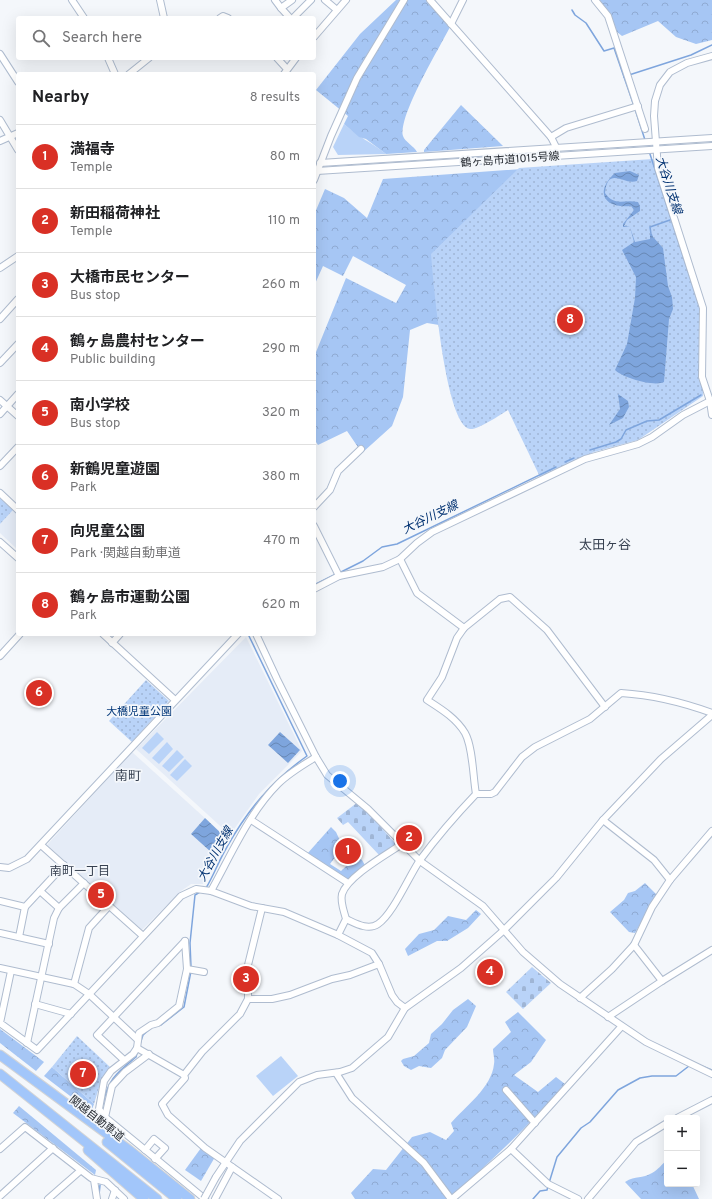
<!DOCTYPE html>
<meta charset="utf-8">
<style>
body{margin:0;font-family:Overpass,"Noto Sans JP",sans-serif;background:#f2f2f2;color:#202124}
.controls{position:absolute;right:12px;bottom:12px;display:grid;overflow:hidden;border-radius:4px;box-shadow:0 4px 16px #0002}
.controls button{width:36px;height:36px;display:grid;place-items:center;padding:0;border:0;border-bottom:1px solid #e0e0e0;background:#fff;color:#202124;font:20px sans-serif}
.you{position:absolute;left:340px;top:781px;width:14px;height:14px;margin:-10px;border:3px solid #fff;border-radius:50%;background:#1a73e8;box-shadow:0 0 0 6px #1a73e833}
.badge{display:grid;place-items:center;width:26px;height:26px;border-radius:50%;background:#d93025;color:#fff;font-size:13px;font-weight:700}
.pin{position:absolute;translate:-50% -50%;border:2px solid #fff;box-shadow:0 1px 4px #0006}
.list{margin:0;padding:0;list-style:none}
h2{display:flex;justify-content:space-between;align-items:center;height:52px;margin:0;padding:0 16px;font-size:17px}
h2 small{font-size:13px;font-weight:400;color:#757577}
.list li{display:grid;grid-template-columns:26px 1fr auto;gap:12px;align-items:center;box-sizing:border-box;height:64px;padding:0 16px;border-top:1px solid #e0e0e0}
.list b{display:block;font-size:15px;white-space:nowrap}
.list p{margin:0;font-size:13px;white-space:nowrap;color:#757577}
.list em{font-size:13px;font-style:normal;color:#757577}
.icon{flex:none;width:22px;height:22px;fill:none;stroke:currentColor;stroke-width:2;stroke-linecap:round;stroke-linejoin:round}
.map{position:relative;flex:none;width:712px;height:1199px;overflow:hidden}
.search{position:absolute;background:#fff;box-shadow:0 4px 16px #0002;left:16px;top:16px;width:300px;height:44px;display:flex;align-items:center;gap:10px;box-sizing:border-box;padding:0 14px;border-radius:4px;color:#757577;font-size:15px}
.panel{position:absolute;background:#fff;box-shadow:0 4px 16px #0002;left:16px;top:72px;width:300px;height:564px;border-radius:4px}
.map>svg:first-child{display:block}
</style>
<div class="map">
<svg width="712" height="1199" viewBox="0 0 712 1199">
<defs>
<pattern id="forest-crowns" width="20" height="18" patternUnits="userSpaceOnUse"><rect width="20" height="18" fill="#a6c6f4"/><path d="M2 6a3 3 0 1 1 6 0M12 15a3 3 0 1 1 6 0" fill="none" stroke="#8faad2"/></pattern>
<pattern id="cemetery-stones" width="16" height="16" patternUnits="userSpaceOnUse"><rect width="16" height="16" fill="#b9d3f8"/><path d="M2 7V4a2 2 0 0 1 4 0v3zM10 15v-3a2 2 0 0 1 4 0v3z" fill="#9fb5d5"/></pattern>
<pattern id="park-dots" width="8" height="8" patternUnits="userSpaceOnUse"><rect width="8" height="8" fill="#b9d3f8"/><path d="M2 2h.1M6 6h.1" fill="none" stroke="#9fb5d5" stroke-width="1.8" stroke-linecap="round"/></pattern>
<pattern id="water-waves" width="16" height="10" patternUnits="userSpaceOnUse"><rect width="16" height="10" fill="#7ea5dd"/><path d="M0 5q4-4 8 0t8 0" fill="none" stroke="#6787b4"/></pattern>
</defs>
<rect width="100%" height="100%" fill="#f4f7fb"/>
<!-- built -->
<g fill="#e5ecf7">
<path d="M13 510 18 514V550L0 533V524Z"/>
<path d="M246 637 302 751 259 794 230 835 136 749Z"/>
<path d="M132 752 228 839 203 884H191L181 891 142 930 47 845Z"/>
</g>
<!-- grass -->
<g fill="#b9d3f8">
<path d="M344 124C357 136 372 143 386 154L338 155 333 147Z"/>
<path d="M157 732 164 739 149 754 142 748Z"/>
<path d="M167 742 173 749 159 764 152 758Z"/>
<path d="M177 750 184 757 169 772 162 766Z"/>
<path d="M185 759 192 766 177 781 170 775Z"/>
<path d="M281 1056 298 1076 273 1096 256 1076Z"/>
</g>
<!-- forest -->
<g fill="url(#forest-crowns)">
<path d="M396 0H426L450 27C440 47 398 116 403 136 405 142 414 146 417 152L386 154 366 139 359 137 344 124 348 116 316 90 360 34Z"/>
<path d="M596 0H712V40L696 44 676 37 658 21 622 36 617 32 612 20Z"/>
<path d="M461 105 503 146 424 152V150Z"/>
<path d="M522 169 439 325 427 323 410 330 403 397 392 426 362 453 347 431 318 445 314 439V357L346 278 396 303 406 285 353 256 343 276 323 266 314 286V215L325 189 344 198 367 218 383 179Z"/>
<path d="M331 827 336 832 343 847 330 864 341 871 357 856 362 860 366 867 348 881 307 854Z"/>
<path d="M645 883 657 895 635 933 629 932 610 912 624 900 628 893 635 891Z"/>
<path d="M476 910 481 914 468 928 447 941H437L408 956 405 949 419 934 434 930 448 916 466 920Z"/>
<path d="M468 999 476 1006 467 1027 445 1050 442 1058 431 1068 419 1066 411 1070 404 1066 401 1061 403 1059 414 1056 429 1043 431 1034 442 1024 453 1010Z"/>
<path d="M518 1012 546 1040 531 1062 514 1075 538 1092 556 1077 565 1084C529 1126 490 1162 449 1199H355L351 1193 373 1169 386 1170 412 1137 430 1132 446 1140 454 1131 451 1123C465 1107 492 1087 494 1064 495 1059 493 1054 493 1049L511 1032 505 1022Z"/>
<path d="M0 1029 44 1062 36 1071 0 1043Z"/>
<path d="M52 1067 94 1104 91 1112 44 1076Z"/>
<path d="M19 1106 96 1170 95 1175 13 1113Z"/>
<path d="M201 1148 215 1157 201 1181 185 1170Z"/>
<path d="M667 1160V1184H692L699 1199H641L625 1182C636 1175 642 1179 652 1173 658 1170 662 1164 667 1160Z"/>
</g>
<!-- cemetery -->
<g fill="url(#cemetery-stones)">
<path d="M358 802 396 844 380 856 348 822 343 825 337 818Z"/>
<path d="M532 967 551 983 523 1009 506 992Z"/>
</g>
<!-- park -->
<g fill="url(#park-dots)">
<path d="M653 159 703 314V396L638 440 594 452 540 477 508 410C500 415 478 430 470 429 445 426 433 278 431 254L519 168Z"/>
<path d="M0 498 13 510 0 524Z"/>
<path d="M146 680 169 701 132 742 109 721Z"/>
<path d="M77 1036 110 1067 101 1081 94 1104 52 1067Z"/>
</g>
<!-- water -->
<g fill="url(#water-waves)">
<path d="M630 171 639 175 637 181C624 186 608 165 605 193 615 207 623 199 638 202L640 206V211L627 220 624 226 630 227 635 242 650 239V234H652L653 237 663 248 668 286 672 297 673 309 669 319 664 382C654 387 623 378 615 370L627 344 635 298 636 277 622 250 634 242 630 227H623V224L634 210 631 206C604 209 594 192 615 173Z"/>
<path d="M618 394 628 401 629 407 623 418 609 425 620 409Z"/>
<path d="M280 732 300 750 288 763 268 745Z"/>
<path d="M205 818 225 837 211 852 191 834Z"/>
</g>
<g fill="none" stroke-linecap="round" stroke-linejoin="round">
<!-- stream -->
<g stroke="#7ea5dd" stroke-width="1.5">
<path d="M572 10 575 15 586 23 604 51 614 48 624 77"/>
<path d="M629 75 691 55 712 45"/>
<path d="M626 76 624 77 634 106"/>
<path d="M635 109 645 140"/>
<path d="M649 151 701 311"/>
<path d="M651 234 650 227 670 220"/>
<path d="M699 365V376L703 390"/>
<path d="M590 450 616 442 621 439 626 430 647 421 659 420 701 395"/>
<path d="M565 462 574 458"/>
<path d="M339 573 363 561 382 547 397 544 556 467"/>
<path d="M314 585 336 574"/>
<path d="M206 888C214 875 219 860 227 847 248 809 272 781 307 756L248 634"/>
<path d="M191 967 190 943 195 895 200 892"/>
<path d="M161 1025 184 1007 191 971"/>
<path d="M140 1044 143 1035 150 1029"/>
<path d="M694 1063 712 1070"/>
<path d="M103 1104C108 1079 117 1073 136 1057L137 1053"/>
<path d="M549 1183 557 1157 581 1128 590 1122 618 1090 640 1078 652 1076H676L689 1066"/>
<path d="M99 1195 100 1185"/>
<path d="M533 1199 540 1191 547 1190 548 1186"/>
</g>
<defs>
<g id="minor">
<path d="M72 0 84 18"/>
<path d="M160 0 164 18"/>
<path d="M275 0 281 8"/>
<path d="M325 0 337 10"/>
<path d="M430 0 551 137"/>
<path d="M595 0 608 16 645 129"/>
<path d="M220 18 223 16 228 18"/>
<path d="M290 18 281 8 292 0"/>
<path d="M293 18 311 0"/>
<path d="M451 24 463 0"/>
<path d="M314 37 346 0"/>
<path d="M0 54 18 82"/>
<path d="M712 56 687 63 670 72 660 85 655 101 654 116 658 168 703 308 702 377 710 401 712 415"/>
<path d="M108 58 115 74"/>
<path d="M277 58 287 69"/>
<path d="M129 74 149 58"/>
<path d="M284 74 296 58"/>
<path d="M0 120 18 150"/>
<path d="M0 141 18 133"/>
<path d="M557 149 551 137 566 128 638 106"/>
<path d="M320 163 712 138"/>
<path d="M317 171 712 146"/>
<path d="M314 180 331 136 357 78 404 0"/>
<path d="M0 268 18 256"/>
<path d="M0 319 18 299"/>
<path d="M0 363 18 344"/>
<path d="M0 400 18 416"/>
<path d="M0 414 18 394"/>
<path d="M0 466 18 447"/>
<path d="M0 493 18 510"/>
<path d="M314 507 330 490 338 471 361 449"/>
<path d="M314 526 339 576"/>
<path d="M0 542 18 558"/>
<path d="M400 559 417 593 464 628"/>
<path d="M314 589 339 576 383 567 400 559 417 543 432 532 585 459 638 444 652 437 683 415 712 400"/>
<path d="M103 634 175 700"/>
<path d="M256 634 277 679 316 757 327 775 368 809 420 861 483 906 523 952 560 984 646 1042 712 1074"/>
<path d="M112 643 120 634"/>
<path d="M0 656 20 634"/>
<path d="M476 794H491L495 792 522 757 535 747 590 719 621 693C653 695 682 702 712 713"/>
<path d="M251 820 348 883"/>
<path d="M603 820 654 860 670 880"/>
<path d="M41 845 143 936"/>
<path d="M0 867 9 868 27 859 238 634"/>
<path d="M40 891 59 908"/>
<path d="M211 891C231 855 249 813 278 784 289 773 303 765 316 757"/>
<path d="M0 901 25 907 64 865"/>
<path d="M262 908 248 965V999L240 1014 202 1052 184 1075 185 1078 162 1104 168 1115 205 1148 278 1199"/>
<path d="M346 919C355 923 368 931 378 924 393 914 409 876 420 860 437 837 456 815 476 794 473 778 473 747 465 733 456 718 441 709 427 700L442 677 457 638 464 628 500 599 510 597 547 630 605 707"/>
<path d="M0 933 49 944"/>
<path d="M338 935 346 919C344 911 340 902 342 894 348 876 386 855 402 844"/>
<path d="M19 937 25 907"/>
<path d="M185 941 187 969 179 1006 158 1023 151 1025 139 1033 137 1048 133 1054 111 1071 104 1081 99 1109 105 1117 205 1199"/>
<path d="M634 945 662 981"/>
<path d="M0 968 74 984 89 994 137 1039"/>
<path d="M187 969 204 972"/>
<path d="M11 971 0 1023 37 1050 181 896 196 889 211 891 251 906 284 912 338 935 372 953 379 964 392 995 397 1002 405 1008"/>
<path d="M74 984 89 928 109 906"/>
<path d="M580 998 612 969 634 945 652 907 670 880 712 831"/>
<path d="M248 999H272L290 995 332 979 350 975 379 964"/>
<path d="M35 1004 71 1014"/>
<path d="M608 1017 662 981 712 950"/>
<path d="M27 1043 54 918 59 908 84 883"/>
<path d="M137 1048 184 1075"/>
<path d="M124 1060 97 1035 185 941"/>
<path d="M336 1073 352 1098 424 1163 451 1199"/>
<path d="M506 1090 535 1123"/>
<path d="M105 1117 112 1086 125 1072 149 1054"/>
<path d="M677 1118 712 1100"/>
<path d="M0 1149 25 1127 91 1178 106 1182 124 1199"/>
<path d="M511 1149 548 1184 578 1199"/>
<path d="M145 1150 154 1139 165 1148 155 1159"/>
<path d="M216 1177 240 1141 299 1082 317 1075 340 1072 352 1068 388 1037 405 1008 461 968 503 931 556 878 603 820 661 759 712 715"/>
<path d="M94 1180 97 1199"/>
<path d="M0 1196 53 1148"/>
<path d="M48 1199 80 1171"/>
<path d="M112 1199 115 1190"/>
<path d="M215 1199 232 1167"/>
<path d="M452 1199 511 1149 621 1027"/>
<path d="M588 1199 636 1142 667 1123"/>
</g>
<g id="highway">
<path d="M0 1055 129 1150 190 1199"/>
<path d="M0 1074 157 1199"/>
<path d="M107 1142 177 1199"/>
<path d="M88 1150 144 1199"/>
</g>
</defs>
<!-- minor casing -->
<use href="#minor" stroke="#afbccf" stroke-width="8"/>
<!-- highway casing -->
<use href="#highway" stroke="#d3d4d6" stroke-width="11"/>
<!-- minor -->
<use href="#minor" stroke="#fff" stroke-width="6"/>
<!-- highway -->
<use href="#highway" stroke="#a2c6fa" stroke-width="9"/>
<defs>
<path id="minor-bridge" d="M204 1199 216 1177"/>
</defs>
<!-- minor-bridge casing -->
<use href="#minor-bridge" stroke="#afbccf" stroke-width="8" stroke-linecap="butt"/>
<!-- minor-bridge -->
<use href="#minor-bridge" stroke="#fff" stroke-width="6"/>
</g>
<g text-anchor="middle" stroke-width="3.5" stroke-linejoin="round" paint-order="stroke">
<!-- street labels -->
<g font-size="11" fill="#252a31" stroke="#f4f7fb">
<text transform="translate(510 159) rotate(-4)" y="4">鶴ヶ島市道1015号線</text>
<text transform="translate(97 1118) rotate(38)" y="4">関越自動車道</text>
</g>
<!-- park labels -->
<g font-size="11" fill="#063a7b" stroke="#f4f7fb">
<text x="139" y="715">大橋児童公園</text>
</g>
<!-- water labels -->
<g font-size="12" font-style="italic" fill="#003171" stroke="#f4f7fb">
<text transform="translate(669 185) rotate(72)" y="4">大谷川支線</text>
<text transform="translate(430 517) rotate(-26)" y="4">大谷川支線</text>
<text transform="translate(215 854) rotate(-61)" y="4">大谷川支線</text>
</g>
<!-- neighbourhood labels -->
<g font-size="12" fill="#364050" stroke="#f4f7fb">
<text x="80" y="875">南町一丁目</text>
</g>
<!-- quarter labels -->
<g font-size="13" fill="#364050" stroke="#f4f7fb">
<text x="605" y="549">太田ヶ谷</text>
<text x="128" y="780">南町</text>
</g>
</g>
</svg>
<div class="controls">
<button>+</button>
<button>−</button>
</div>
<div class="you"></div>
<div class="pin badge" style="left:348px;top:851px">1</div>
<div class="pin badge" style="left:409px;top:838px">2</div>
<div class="pin badge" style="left:246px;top:979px">3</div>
<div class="pin badge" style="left:490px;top:972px">4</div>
<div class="pin badge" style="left:101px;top:895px">5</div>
<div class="pin badge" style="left:39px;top:693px">6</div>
<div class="pin badge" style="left:83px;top:1074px">7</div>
<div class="pin badge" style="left:570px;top:320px">8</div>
<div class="search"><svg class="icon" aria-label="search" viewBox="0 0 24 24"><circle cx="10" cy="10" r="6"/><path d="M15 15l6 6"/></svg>Search here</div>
<section class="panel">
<h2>Nearby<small>8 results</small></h2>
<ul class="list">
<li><span class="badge">1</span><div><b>満福寺</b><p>Temple</p></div><em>80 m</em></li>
<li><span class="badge">2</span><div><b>新田稲荷神社</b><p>Temple</p></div><em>110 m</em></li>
<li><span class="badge">3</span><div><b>大橋市民センター</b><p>Bus stop</p></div><em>260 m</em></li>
<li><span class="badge">4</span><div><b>鶴ヶ島農村センター</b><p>Public building</p></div><em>290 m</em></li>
<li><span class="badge">5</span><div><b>南小学校</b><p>Bus stop</p></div><em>320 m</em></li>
<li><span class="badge">6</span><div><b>新鶴児童遊園</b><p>Park</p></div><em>380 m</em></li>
<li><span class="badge">7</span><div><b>向児童公園</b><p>Park · 関越自動車道</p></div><em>470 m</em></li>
<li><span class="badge">8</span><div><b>鶴ヶ島市運動公園</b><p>Park</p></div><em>620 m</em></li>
</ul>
</section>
</div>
